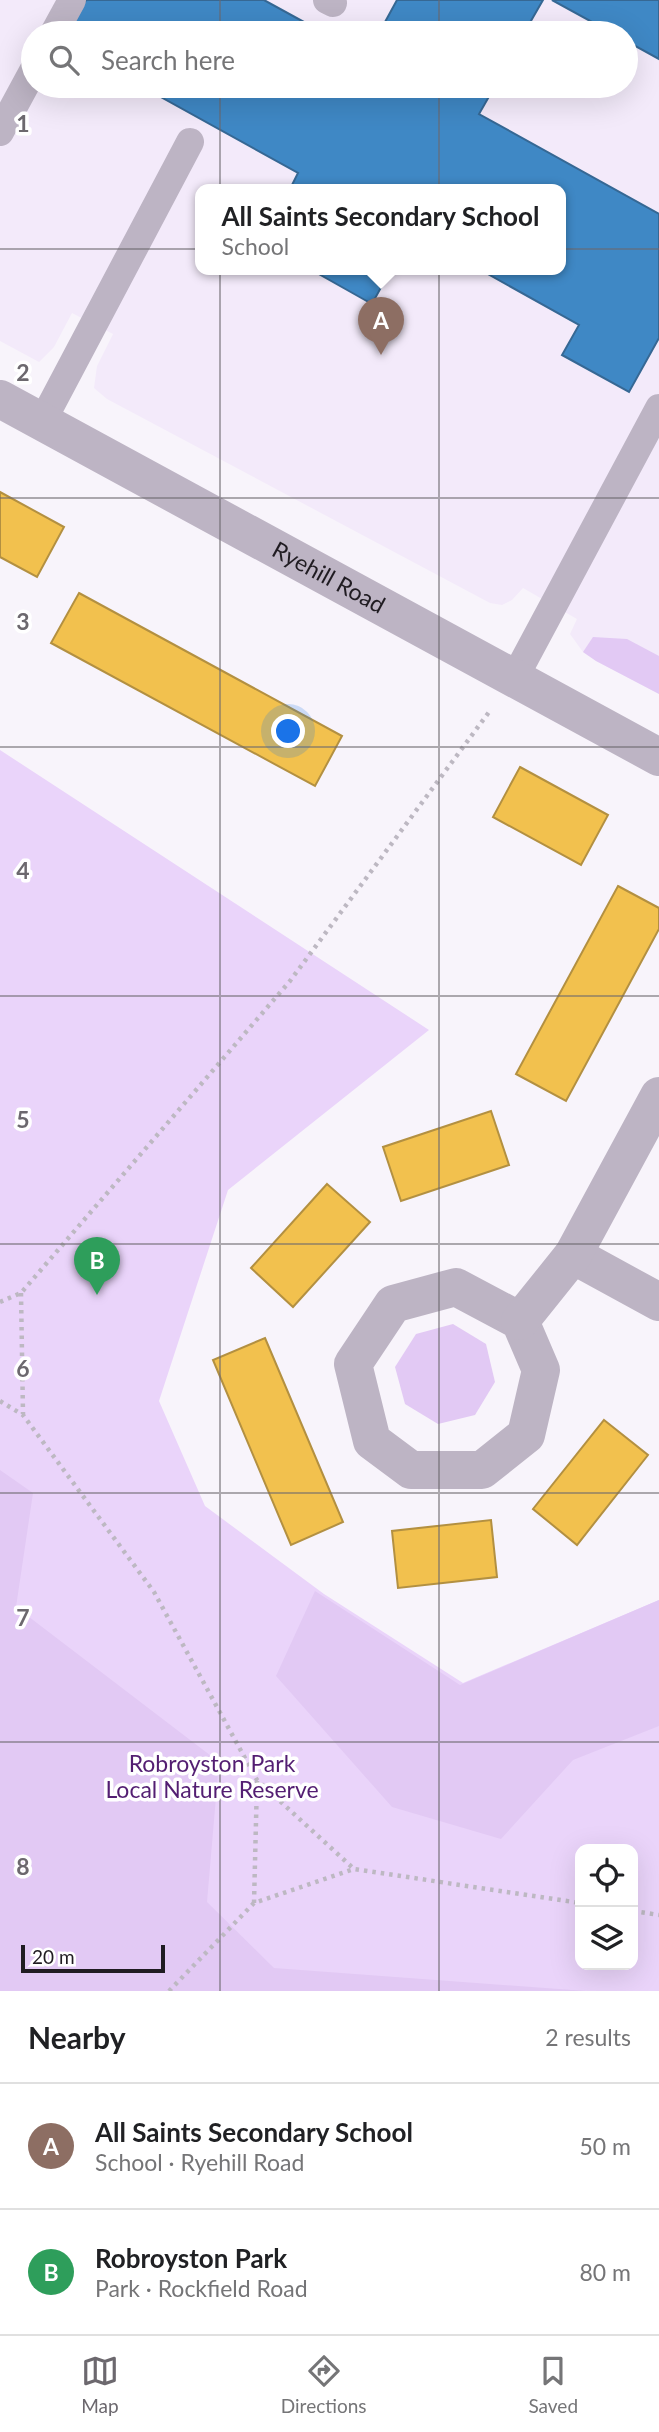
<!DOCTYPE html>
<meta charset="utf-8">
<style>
body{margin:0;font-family:Lato,sans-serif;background:#f6f6f6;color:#202124}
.controls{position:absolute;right:21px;bottom:21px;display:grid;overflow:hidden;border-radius:14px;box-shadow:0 7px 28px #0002}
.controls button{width:63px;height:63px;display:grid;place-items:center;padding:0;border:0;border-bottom:2px solid #e0e0e0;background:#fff;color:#202124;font:35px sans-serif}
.scale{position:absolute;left:21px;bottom:18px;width:144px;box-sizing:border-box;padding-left:7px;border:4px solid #201c22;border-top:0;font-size:19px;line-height:24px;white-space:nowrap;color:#201c22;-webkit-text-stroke:5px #fff;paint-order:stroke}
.you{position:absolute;left:289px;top:732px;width:24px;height:24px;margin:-18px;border:5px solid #fff;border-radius:50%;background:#1a73e8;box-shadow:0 0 0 10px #1a73e833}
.badge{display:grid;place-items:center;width:46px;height:46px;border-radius:50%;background:#6c686e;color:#fff;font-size:23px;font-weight:700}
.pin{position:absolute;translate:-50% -58px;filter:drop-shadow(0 2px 4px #0008)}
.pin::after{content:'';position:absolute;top:37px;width:24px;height:21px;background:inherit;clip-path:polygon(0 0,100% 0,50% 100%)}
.popup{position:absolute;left:195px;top:184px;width:371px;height:91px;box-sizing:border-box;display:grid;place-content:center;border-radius:14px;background:#fff;filter:drop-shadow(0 2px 5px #0005);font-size:23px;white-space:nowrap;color:#757577}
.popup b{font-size:26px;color:#202124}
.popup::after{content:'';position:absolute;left:50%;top:100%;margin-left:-14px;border:14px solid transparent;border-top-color:#fff}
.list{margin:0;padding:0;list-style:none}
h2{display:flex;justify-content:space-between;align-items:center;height:91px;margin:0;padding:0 28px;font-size:30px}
h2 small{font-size:23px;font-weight:400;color:#757577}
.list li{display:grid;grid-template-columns:46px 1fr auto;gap:21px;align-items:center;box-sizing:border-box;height:126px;padding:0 28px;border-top:2px solid #e0e0e0}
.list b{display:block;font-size:26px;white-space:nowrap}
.list p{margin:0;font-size:23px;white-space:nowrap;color:#757577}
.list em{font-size:23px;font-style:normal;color:#757577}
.icon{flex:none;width:38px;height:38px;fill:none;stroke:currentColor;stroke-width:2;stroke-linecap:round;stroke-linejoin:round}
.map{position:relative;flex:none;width:659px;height:1991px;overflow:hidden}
.search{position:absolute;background:#fff;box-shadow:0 7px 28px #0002;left:21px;right:21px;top:21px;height:77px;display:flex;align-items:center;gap:18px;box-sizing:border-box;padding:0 24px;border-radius:38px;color:#757577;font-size:26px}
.sheet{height:343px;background:#fff}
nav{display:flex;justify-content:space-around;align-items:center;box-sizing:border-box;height:98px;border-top:2px solid #e0e0e0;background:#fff;font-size:19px;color:#757577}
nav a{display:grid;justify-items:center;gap:4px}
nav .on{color:#6c686e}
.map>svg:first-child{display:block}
</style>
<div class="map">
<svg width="659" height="1991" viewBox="0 0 659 1991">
<rect width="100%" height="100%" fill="#f8f4fb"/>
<!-- built -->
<path fill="#f3eafa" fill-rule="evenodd" d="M0 0H659V694L596 661 583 652 570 634 577 619 523 588 512 600 502 605 490 603 107 399 94 388 97 366 113 334 72 313 54 347 39 362 0 341ZM33 33H626V86H33ZM201 189H561V269H201Z"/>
<!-- green -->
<path fill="#ead4fa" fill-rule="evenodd" d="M0 750 429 1030 228 1190 159 1401 205 1506 324 1594 463 1683 659 1600V1991H0ZM580 1849H633V1965H580Z"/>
<!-- forest -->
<g fill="#e2c9f4">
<path d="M593 637 627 639 659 656V694L596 661 583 652Z"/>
<path d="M453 1324 486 1344 495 1382 475 1415 438 1424 405 1404 395 1367 416 1334Z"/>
<path d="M0 1470 33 1493 16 1607 219 1762 207 1902 274 1968 586 1991H0Z"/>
<path d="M315 1591 460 1685 659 1600V1726L573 1760 501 1839 392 1807 276 1676Z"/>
</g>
<!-- homes -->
<g fill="#f2c14e" stroke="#b39041" stroke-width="2">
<path d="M0 492 64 527 37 577 0 557Z"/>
<path d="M79 593 342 736 315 786 51 643Z"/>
<path d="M520 767 608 815 581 865 493 817Z"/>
<path d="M618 886 659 908V929L566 1101 516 1074Z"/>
<path d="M491 1111 509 1165 401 1201 383 1147Z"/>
<path d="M327 1184 370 1222 293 1307 251 1268Z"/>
<path d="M265 1338 343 1522 291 1545 213 1360Z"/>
<path d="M604 1420 648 1455 577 1545 533 1509Z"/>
<path d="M491 1520 497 1577 398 1588 392 1531Z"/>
</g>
<!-- schools -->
<g fill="#3f88c5" stroke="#366894" stroke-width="2">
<path d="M86 0H264L324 33H68Z"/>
<path d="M397 0H543L524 33H379Z"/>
<path d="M552 0H659V59L626 41V33H612Z"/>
<path d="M141 86H495L479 114 659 214V338L629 392 562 355 579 325 479 269H561V189H290L298 173Z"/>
<path d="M310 269H391L372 304Z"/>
</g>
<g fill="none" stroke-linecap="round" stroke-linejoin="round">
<!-- path -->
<g stroke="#bdb8c2" stroke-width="4.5" stroke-dasharray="3.5 5" stroke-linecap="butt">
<path d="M21 1293 23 1414"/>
<path d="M0 1302 21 1293 290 981 489 712"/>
<path d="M0 1401 23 1415 154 1592 257 1780 354 1869"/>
<path d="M254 1903 257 1781"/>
<path d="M633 1911 659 1915"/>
<path d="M169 1991 254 1903 354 1869 580 1903"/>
</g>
<!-- service -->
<g stroke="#bdb4c4" stroke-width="28">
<path d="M327 0 333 3"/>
<path d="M54 33 72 0"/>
<path d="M0 132 33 71"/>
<path d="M42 422 190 142"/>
<path d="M514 679 659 408"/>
</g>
<!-- minor -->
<g stroke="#bdb4c4" stroke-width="38">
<path id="s1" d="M0 399 659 757"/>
<path d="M573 1255 659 1302"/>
<path d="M456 1287 520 1321 541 1370 526 1435 482 1470H411L372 1441 353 1364 393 1304Z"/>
<path d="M520 1321 573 1255 659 1096"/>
</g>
</g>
<!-- grid -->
<path fill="none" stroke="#6c686e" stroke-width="2" stroke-opacity="0.55" d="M220 0V33M439 0V33M220 86V1991M439 86V1991M0 249H659M0 498H659M0 747H659M0 996H659M0 1244H659M0 1493H659M0 1742H659"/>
<g text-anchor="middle" stroke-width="7" stroke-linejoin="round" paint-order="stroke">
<!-- street labels -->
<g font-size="23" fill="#201c22" stroke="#fff">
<text dy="8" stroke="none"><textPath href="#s1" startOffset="374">Ryehill Road</textPath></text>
</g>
<!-- park labels -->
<g font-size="23" fill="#531e72" stroke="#fff">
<text x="212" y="1772">Robroyston Park<tspan x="212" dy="26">Local Nature Reserve</tspan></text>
</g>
</g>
<g font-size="23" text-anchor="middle" font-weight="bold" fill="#6c686e" stroke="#fff" stroke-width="7" stroke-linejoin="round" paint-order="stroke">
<text x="23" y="132">1</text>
<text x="23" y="381">2</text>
<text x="23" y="630">3</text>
<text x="23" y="879">4</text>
<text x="23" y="1128">5</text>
<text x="23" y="1377">6</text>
<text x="23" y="1626">7</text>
<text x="23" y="1875">8</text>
</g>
</svg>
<div class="controls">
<button><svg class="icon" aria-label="locate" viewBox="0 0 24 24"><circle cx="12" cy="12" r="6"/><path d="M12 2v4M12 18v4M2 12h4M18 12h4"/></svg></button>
<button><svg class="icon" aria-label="layers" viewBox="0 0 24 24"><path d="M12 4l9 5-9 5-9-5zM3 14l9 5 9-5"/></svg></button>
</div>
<div class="scale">20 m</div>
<div class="you"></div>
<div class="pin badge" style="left:381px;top:355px;background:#8d6e63">A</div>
<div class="popup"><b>All Saints Secondary School</b>School</div>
<div class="pin badge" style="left:97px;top:1295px;background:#2e9e5b">B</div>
<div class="search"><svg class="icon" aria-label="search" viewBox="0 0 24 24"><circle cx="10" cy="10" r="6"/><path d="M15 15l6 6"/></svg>Search here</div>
</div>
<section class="sheet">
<h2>Nearby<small>2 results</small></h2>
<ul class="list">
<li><span class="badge" style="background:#8d6e63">A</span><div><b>All Saints Secondary School</b><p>School · Ryehill Road</p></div><em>50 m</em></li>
<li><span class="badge" style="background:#2e9e5b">B</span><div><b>Robroyston Park</b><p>Park · Rockfield Road</p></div><em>80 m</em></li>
</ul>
</section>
<nav>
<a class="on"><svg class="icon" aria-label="map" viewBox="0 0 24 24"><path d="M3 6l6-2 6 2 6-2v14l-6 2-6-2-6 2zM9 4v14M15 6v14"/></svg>Map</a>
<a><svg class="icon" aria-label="directions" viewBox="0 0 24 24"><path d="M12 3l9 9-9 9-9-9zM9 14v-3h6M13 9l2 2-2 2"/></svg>Directions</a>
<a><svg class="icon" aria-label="saved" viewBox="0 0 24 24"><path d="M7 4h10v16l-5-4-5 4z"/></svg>Saved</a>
</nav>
